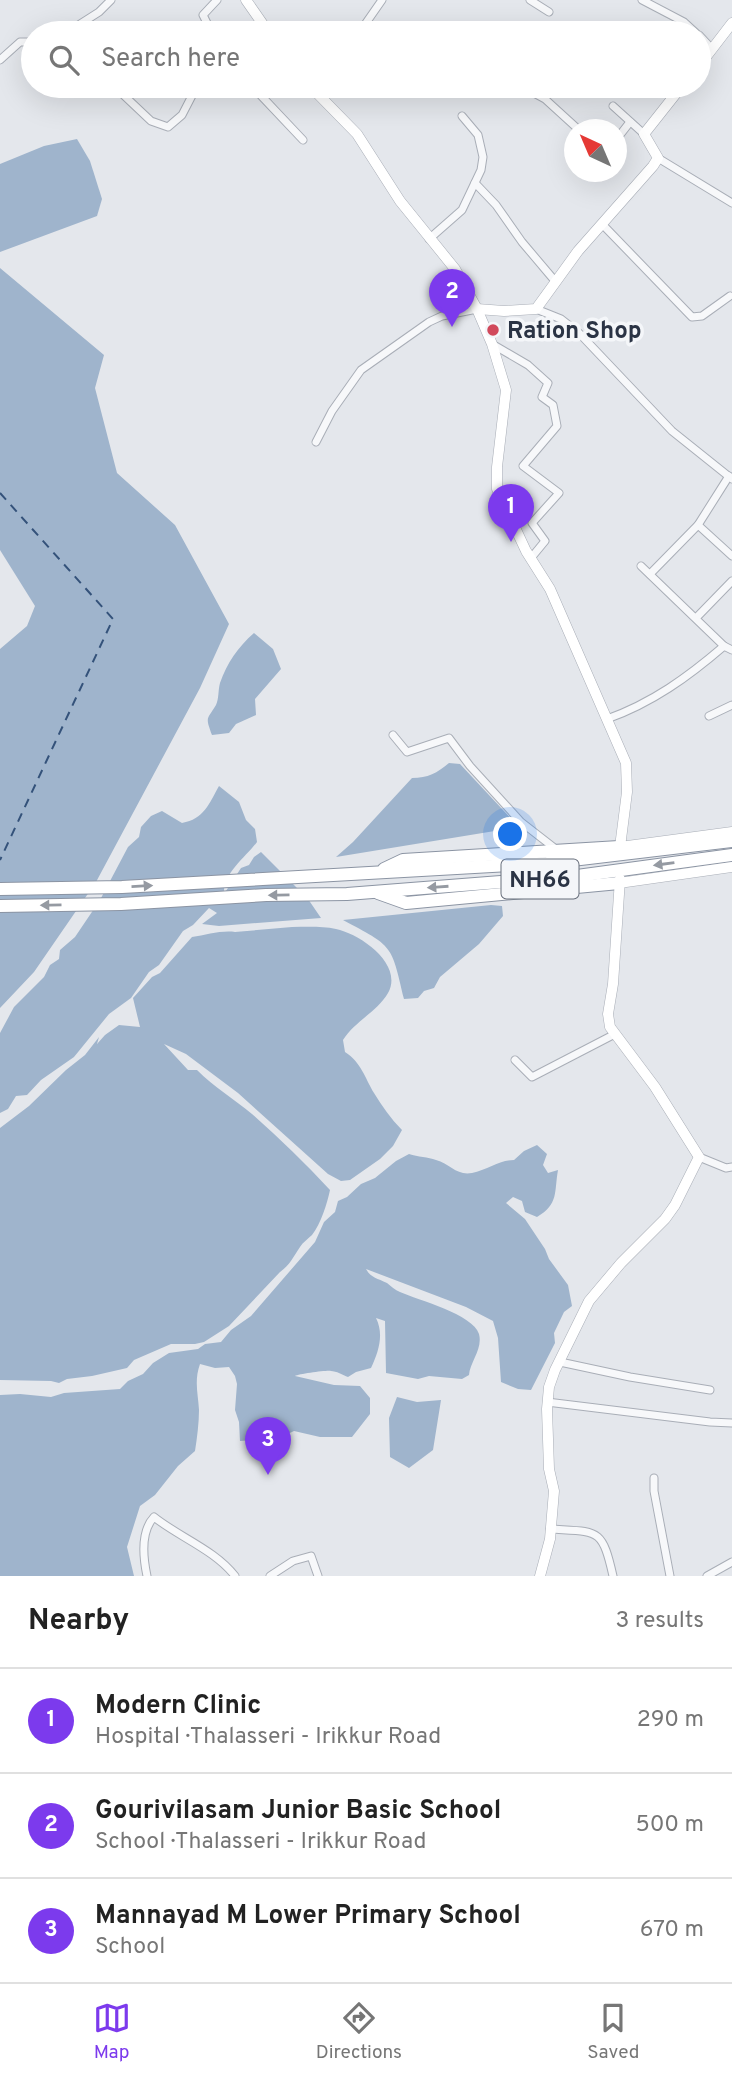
<!DOCTYPE html>
<meta charset="utf-8">
<style>
body{margin:0;font-family:Overpass,sans-serif;background:#f6f6f6;color:#222}
.compass{position:absolute;left:564px;top:119px;width:63px;height:63px;border-radius:50%;background:#fff;box-shadow:0 7px 28px #0002;rotate:316deg}
.you{position:absolute;left:511px;top:835px;width:24px;height:24px;margin:-18px;border:5px solid #fff;border-radius:50%;background:#1a73e8;box-shadow:0 0 0 10px #1a73e833}
.badge{display:grid;place-items:center;width:46px;height:46px;border-radius:50%;background:#7c3aed;color:#fff;font-size:23px;font-weight:700}
.pin{position:absolute;translate:-50% -58px;filter:drop-shadow(0 2px 4px #0008)}
.pin::after{content:'';position:absolute;top:37px;width:24px;height:21px;background:inherit;clip-path:polygon(0 0,100% 0,50% 100%)}
.list{margin:0;padding:0;list-style:none}
h2{display:flex;justify-content:space-between;align-items:center;height:91px;margin:0;padding:0 28px;font-size:30px}
h2 small{font-size:23px;font-weight:400;color:#767676}
.list li{display:grid;grid-template-columns:46px 1fr auto;gap:21px;align-items:center;box-sizing:border-box;height:105px;padding:0 28px;border-top:2px solid #e0e0e0}
.list b{display:block;font-size:26px;white-space:nowrap}
.list p{margin:0;font-size:23px;white-space:nowrap;color:#767676}
.list em{font-size:23px;font-style:normal;color:#767676}
.icon{flex:none;width:38px;height:38px;fill:none;stroke:currentColor;stroke-width:2;stroke-linecap:round;stroke-linejoin:round}
.map{position:relative;flex:none;width:732px;height:1576px;overflow:hidden}
.search{position:absolute;background:#fff;box-shadow:0 7px 28px #0002;left:21px;right:21px;top:21px;height:77px;display:flex;align-items:center;gap:18px;box-sizing:border-box;padding:0 24px;border-radius:38px;color:#767676;font-size:26px}
.sheet{height:406px;background:#fff}
nav{display:flex;justify-content:space-around;align-items:center;box-sizing:border-box;height:98px;border-top:2px solid #e0e0e0;background:#fff;font-size:19px;color:#767676}
nav a{display:grid;justify-items:center;gap:4px}
nav .on{color:#7c3aed}
.map>svg:first-child{display:block}
</style>
<div class="map">
<svg width="732" height="1576" viewBox="0 0 732 1576">
<rect width="100%" height="100%" fill="#e4e7ec"/>
<!-- water -->
<g fill="#9fb4cc">
<path d="M77 139 90 161 102 199 97 216 0 252V164L44 146Z"/>
<path d="M0 268 104 355 95 388 117 473 175 525 229 624 200 688 96 882 34 972 0 1008V649L27 626 35 606 0 550Z"/>
<path d="M254 633 273 649 281 669 255 699 256 715 236 724 229 733 212 735C205 716 207 720 216 705 219 699 218 690 220 683 227 663 238 647 254 633Z"/>
<path d="M449 763 460 764 519 827 336 857 353 842 412 778C428 778 437 773 449 763Z"/>
<path d="M219 786 239 802 246 820 255 829 257 842C245 858 223 873 224 894L241 868 249 865 254 857 261 852 308 899 321 918 219 926 202 924 217 913 209 908 193 925 183 931 159 965 149 972 131 998 109 1014 74 1057 41 1080 27 1095 16 1096 8 1109 0 1113V1033L14 1007 44 977 50 965 59 959 60 950 75 937 100 900 128 847 139 837 141 827 151 816 162 811 182 823C204 819 209 804 219 786Z"/>
<path d="M491 905 502 906 503 916 479 944 440 977 434 988 424 991 418 998 404 999C391 943 393 947 343 920Z"/>
<path d="M292 927C306 927 322 926 336 929 360 934 404 964 388 993 378 1011 354 1022 343 1040L345 1052C361 1062 365 1078 374 1093 382 1106 391 1119 402 1130L393 1146 380 1159 350 1180 341 1181 328 1174 238 1093 186 1054 164 1044 188 1070H197C214 1087 234 1099 252 1114 279 1138 305 1163 330 1190 327 1204 321 1223 312 1235 308 1239 303 1242 300 1247 293 1257 290 1265 280 1272L229 1326 204 1342 195 1344H171L134 1360 127 1368 92 1376 67 1379 59 1383 51 1381 0 1380V1128L29 1106 66 1070 85 1055 99 1037 97 1044 105 1035 119 1025 140 1027 133 998 152 977 160 973 192 937C206 935 222 930 235 932Z"/>
<path d="M537 1145 547 1154 543 1165 548 1173 558 1170C554 1192 559 1204 537 1217L525 1212 522 1201 513 1197 506 1203 525 1219 545 1249 549 1259 568 1285 572 1306 564 1312 554 1333 555 1343 531 1390 518 1389 501 1382 498 1338 493 1321 466 1307 366 1269C371 1278 377 1278 387 1283 391 1286 395 1290 400 1292 418 1300 473 1314 479 1334 483 1349 470 1362 469 1375L462 1379 429 1376 418 1379 386 1373 385 1321 376 1318C384 1334 379 1351 371 1368L356 1372 348 1377C343 1375 336 1371 331 1371 327 1370 299 1374 295 1376L334 1385 360 1386 370 1398V1414L352 1437H320L294 1431C283 1436 276 1439 265 1434L254 1440 240 1441 239 1422 235 1410 237 1384 235 1376 229 1367 215 1368 200 1364C194 1381 198 1393 199 1410 199 1423 197 1438 195 1451L178 1466 155 1495 140 1506 127 1547 134 1576H0V1395L20 1394 51 1397 64 1393 120 1389 128 1381 143 1374 153 1363 169 1353 198 1349 205 1344 221 1342 231 1330 251 1316 315 1242 324 1222 335 1212 338 1201 347 1197 361 1184 375 1178 396 1161 409 1154C418 1157 428 1157 436 1160 450 1164 457 1176 472 1173 487 1170 499 1160 514 1160L524 1151Z"/>
<path d="M397 1397 417 1402 441 1400 433 1450 409 1468 390 1457 389 1418Z"/>
</g>
<g fill="none" stroke-linecap="round" stroke-linejoin="round">
<!-- ferry -->
<path stroke="#34527a" stroke-width="2" stroke-dasharray="9 7" stroke-linecap="butt" d="M0 493 113 619 0 860"/>
<defs>
<g id="street">
<path d="M530 0 549 12"/>
<path d="M642 0 684 22 696 33"/>
<path d="M66 33 99 12 111 0"/>
<path d="M212 33 203 15 217 0"/>
<path d="M359 33 382 0"/>
<path d="M699 35 712 49"/>
<path d="M0 60 20 42H33"/>
<path d="M114 86 151 121 168 127 182 115 197 86"/>
<path d="M252 86 303 140"/>
<path d="M521 86 545 99 579 130"/>
<path d="M613 106 644 134"/>
<path d="M616 140 630 122"/>
<path d="M658 158 732 203"/>
<path d="M475 183 496 205 522 242 555 281"/>
<path d="M602 224 692 317 702 316 730 296"/>
<path d="M429 239 462 210 481 170 483 157 478 135 462 116"/>
<path d="M536 309 561 319 579 333 672 431 732 479"/>
<path d="M492 344 528 365 548 383 542 397 553 405 557 426 523 466 559 493 532 523 545 541 531 558"/>
<path d="M316 442 332 411 361 370 429 322 442 316 477 309"/>
<path d="M698 525 732 556"/>
<path d="M641 566 724 646"/>
<path d="M650 574 698 525 729 476"/>
<path d="M696 618 732 581"/>
<path d="M709 716 732 705"/>
<path d="M607 719C652 703 688 677 724 646L732 650"/>
<path d="M393 735 407 752 449 738 470 766 521 822 557 850"/>
<path d="M515 1060 532 1077 615 1034"/>
<path d="M699 1157 726 1168 732 1167"/>
<path d="M560 1362 630 1377 710 1390"/>
<path d="M547 1402 710 1422 732 1423"/>
<path d="M654 1478V1491L670 1576"/>
<path d="M550 1529C598 1532 602 1527 613 1576"/>
<path d="M147 1576C143 1557 140 1532 154 1517 179 1537 215 1550 235 1576"/>
<path d="M270 1576 293 1561 311 1556 318 1576"/>
<path d="M707 1576 732 1562"/>
</g>
<g id="secondary">
<path d="M246 0 269 33"/>
<path d="M699 66 732 23"/>
<path d="M310 86 357 134 400 201 455 269 477 309 492 344 506 390 497 467V489L526 551 550 589 626 763 627 792 620 847 732 832"/>
<path d="M477 309 504 311 536 309 578 251 653 166 658 158 644 134 682 86"/>
<path d="M619 883 732 867"/>
<path d="M540 1576 550 1539 554 1491 549 1469 547 1409 549 1387 555 1370 589 1301 621 1263 665 1219 675 1205 699 1157 655 1087 610 1027 608 1014 613 984 620 879"/>
</g>
<g id="highway">
<path d="M384 869 403 860 619 847"/>
<path d="M0 889 122 887 547 863 732 841"/>
<path d="M378 893 406 903 619 883"/>
<path d="M0 906 121 904 266 895 347 894 577 876 732 855"/>
</g>
</defs>
<!-- street casing -->
<use href="#street" stroke="#a9aeb7" stroke-width="9"/>
<!-- secondary casing -->
<use href="#secondary" stroke="#a9aeb7" stroke-width="11"/>
<!-- highway casing -->
<use href="#highway" stroke="#8b94a3" stroke-width="14"/>
<!-- street -->
<use href="#street" stroke="#f7f8fa" stroke-width="7"/>
<!-- secondary -->
<use href="#secondary" stroke="#fff" stroke-width="10"/>
<!-- highway -->
<use href="#highway" stroke="#fff" stroke-width="12"/>
</g>
<!-- one-way arrows -->
<defs><path id="oneway-solid" d="M-6-.8H1V-3.2L6.5 0L1 3.2V.8H-6Z" transform="scale(1.75)"/></defs>
<g fill="#959aa2">
<use href="#oneway-solid" transform="translate(664 864) rotate(172)"/>
<use href="#oneway-solid" transform="translate(142 886) rotate(-3)"/>
<use href="#oneway-solid" transform="translate(438 887) rotate(176)"/>
<use href="#oneway-solid" transform="translate(279 895) rotate(179)"/>
<use href="#oneway-solid" transform="translate(51 905) rotate(179)"/>
</g>
<!-- markers -->
<circle fill="#d1495b" stroke="#f4f6f9" stroke-width="2.5" cx="493" cy="330" r="7"/>
<g text-anchor="middle" stroke-width="7" stroke-linejoin="round" paint-order="stroke">
<!-- shield labels -->
<rect fill="#f4f6f9" stroke="#676e7b" stroke-width="2" x="501.5" y="859.5" width="77" height="39" rx="5"/>
<g font-size="23" font-weight="bold" fill="#2b3445">
<text x="540" y="887">NH66</text>
</g>
<!-- poi labels -->
<g font-size="24" font-weight="bold" fill="#2b3445" stroke="#f4f6f9" text-anchor="start">
<text x="507" y="338">Ration Shop</text>
</g>
</g>
</svg>
<svg class="compass" viewBox="-18 -18 36 36"><path d="M0-13l5 13h-10z" fill="#e53935"/><path d="M0 13l5-13h-10z" fill="#767676"/></svg>
<div class="you"></div>
<div class="pin badge" style="left:511px;top:542px">1</div>
<div class="pin badge" style="left:452px;top:327px">2</div>
<div class="pin badge" style="left:268px;top:1475px">3</div>
<div class="search"><svg class="icon" aria-label="search" viewBox="0 0 24 24"><circle cx="10" cy="10" r="6"/><path d="M15 15l6 6"/></svg>Search here</div>
</div>
<section class="sheet">
<h2>Nearby<small>3 results</small></h2>
<ul class="list">
<li><span class="badge">1</span><div><b>Modern Clinic</b><p>Hospital · Thalasseri - Irikkur Road</p></div><em>290 m</em></li>
<li><span class="badge">2</span><div><b>Gourivilasam Junior Basic School</b><p>School · Thalasseri - Irikkur Road</p></div><em>500 m</em></li>
<li><span class="badge">3</span><div><b>Mannayad M Lower Primary School</b><p>School</p></div><em>670 m</em></li>
</ul>
</section>
<nav>
<a class="on"><svg class="icon" aria-label="map" viewBox="0 0 24 24"><path d="M3 6l6-2 6 2 6-2v14l-6 2-6-2-6 2zM9 4v14M15 6v14"/></svg>Map</a>
<a><svg class="icon" aria-label="directions" viewBox="0 0 24 24"><path d="M12 3l9 9-9 9-9-9zM9 14v-3h6M13 9l2 2-2 2"/></svg>Directions</a>
<a><svg class="icon" aria-label="saved" viewBox="0 0 24 24"><path d="M7 4h10v16l-5-4-5 4z"/></svg>Saved</a>
</nav>
